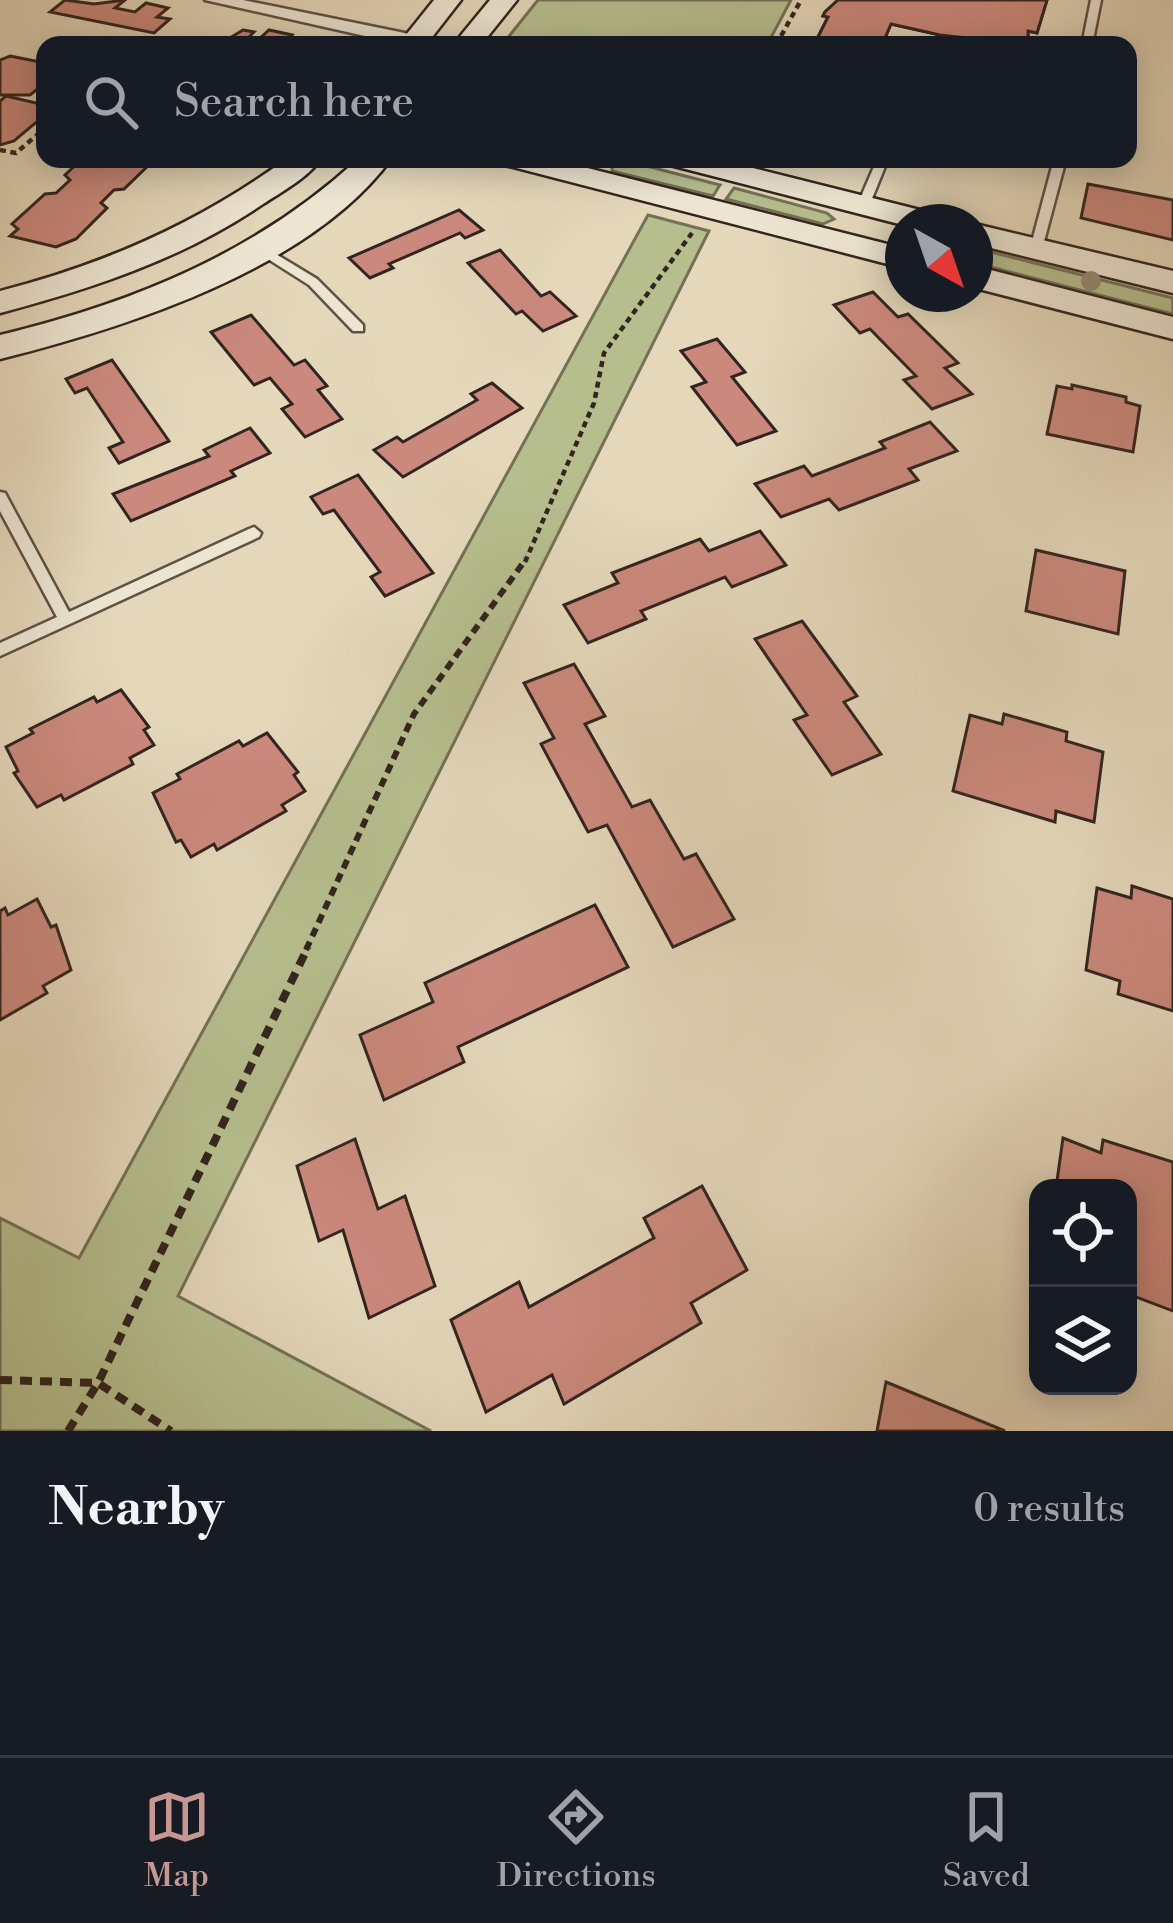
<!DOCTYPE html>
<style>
body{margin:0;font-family:"Libre Bodoni",serif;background:#242831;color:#f1f3f6}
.controls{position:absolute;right:36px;bottom:36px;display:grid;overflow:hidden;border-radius:24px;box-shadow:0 6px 30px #0003}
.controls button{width:108px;height:108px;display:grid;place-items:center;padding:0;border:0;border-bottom:3px solid #363941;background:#171b24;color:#f1f3f6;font:60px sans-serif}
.compass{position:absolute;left:885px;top:204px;width:108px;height:108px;border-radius:50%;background:#171b24;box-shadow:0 6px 30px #0003;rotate:140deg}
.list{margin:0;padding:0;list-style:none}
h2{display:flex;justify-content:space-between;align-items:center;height:156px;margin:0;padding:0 48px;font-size:51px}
h2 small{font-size:39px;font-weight:400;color:#9ea1a6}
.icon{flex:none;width:66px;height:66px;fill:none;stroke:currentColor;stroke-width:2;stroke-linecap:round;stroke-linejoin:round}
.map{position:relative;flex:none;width:1173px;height:1431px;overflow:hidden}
.search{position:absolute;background:#171b24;box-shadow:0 6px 30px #0003;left:36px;right:36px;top:36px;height:132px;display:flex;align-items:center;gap:30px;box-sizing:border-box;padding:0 42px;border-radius:24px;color:#9ea1a6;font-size:45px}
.sheet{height:324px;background:#171b24}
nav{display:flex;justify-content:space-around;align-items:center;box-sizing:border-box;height:168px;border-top:3px solid #363941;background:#171b24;font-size:33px;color:#9ea1a6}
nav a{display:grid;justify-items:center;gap:6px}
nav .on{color:#c59692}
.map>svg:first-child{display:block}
</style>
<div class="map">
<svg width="1173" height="1431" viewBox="0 0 1173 1431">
<rect width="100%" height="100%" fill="#e4d7ba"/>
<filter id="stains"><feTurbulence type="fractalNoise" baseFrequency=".00167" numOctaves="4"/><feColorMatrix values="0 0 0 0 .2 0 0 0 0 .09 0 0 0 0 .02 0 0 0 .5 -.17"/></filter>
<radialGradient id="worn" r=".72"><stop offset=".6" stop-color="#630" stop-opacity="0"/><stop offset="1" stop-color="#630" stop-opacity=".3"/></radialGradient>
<!-- green -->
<g fill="#b6be8e" stroke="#747156" stroke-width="3">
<path d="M538 0H791L767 45H502Z"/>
<path d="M623 160 720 185 713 196 612 171V163Z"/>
<path d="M734 188 827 213 834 219 823 224 726 199Z"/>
<path d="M648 215 709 231 178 1296 431 1431H0V1218L79 1258Z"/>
<path d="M975 248 1173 298V314L975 263Z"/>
</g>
<!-- building -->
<g fill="#cb897d" stroke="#32241e" stroke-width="3">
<path d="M65 0 94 4 125 0 115 8 135 12 146 3 168 8 157 17 170 19 154 33 50 12Z"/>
<path d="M838 0H902L894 18 961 30 972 0H1047L1037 33 1028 31V45L940 35 891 24 882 45H814L828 17 823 16 825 12Z"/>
<path d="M838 0H1047L1037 33 1028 31V45L940 35 891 24 882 45H814L828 17 823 16 825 12Z"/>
<path d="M243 30 254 32 248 38 258 40 269 30 292 35 282 45H218Z"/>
<path d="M10 56 45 63V83L30 95H0V60Z"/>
<path d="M6 96 45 105 40 110 45 115 14 141 0 145V101Z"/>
<path d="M82 159 153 161 124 189 114 190 101 203 107 208 76 239 56 247 10 236 18 229 12 224 45 194 56 193 70 180 65 175Z"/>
<path d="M1088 184 1173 200V240L1081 218Z"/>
<path d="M459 210 483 230 465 238 460 233 389 264 393 268 370 278 349 258Z"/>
<path d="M500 250 541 296 550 292 576 316 543 331 522 311 516 314 468 263Z"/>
<path d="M873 292 898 317 908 314 958 363 945 368 972 394 932 409 904 380 916 376 870 329 860 333 834 305Z"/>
<path d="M251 315 294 365 305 360 327 386 318 390 342 419 305 437 282 409 292 404 270 378 254 385 211 332Z"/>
<path d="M717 339 745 372 732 377 776 431 737 445 692 387 706 382 681 351Z"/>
<path d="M112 360 169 441 119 463 109 448 123 442 87 388 75 393 66 379Z"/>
<path d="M492 383 522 408 403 477 374 450 397 437 403 442 477 400 471 394Z"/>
<path d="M1072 385 1126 397V402L1140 406 1133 452 1047 434 1057 386 1072 389Z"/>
<path d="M930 422 957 451 909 469 918 480 839 510 829 499 781 517 755 484 804 466 812 476 885 448 880 442Z"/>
<path d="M250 428 270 453 231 471 235 476 131 521 113 494 209 456 204 450Z"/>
<path d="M358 475 433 573 385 596 371 577 380 572 334 510 323 514 311 497Z"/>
<path d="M760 531 786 565 732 587 725 577 641 611 646 619 588 643 564 605 618 583 612 573 700 539 709 551Z"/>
<path d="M1036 550 1125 571 1118 634 1026 611Z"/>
<path d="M802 621 857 696 844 702 881 754 832 775 794 720 807 715 755 639Z"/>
<path d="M574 664 605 716 585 724 632 807 650 800 684 859 696 854 734 919 673 947 607 825 588 832 541 744 554 738 524 683Z"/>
<path d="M121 690 149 727 144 730 154 745 130 758 133 764 64 800 61 795 37 807 14 773 18 771 6 747 33 733 30 729 94 697 97 702Z"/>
<path d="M1004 714 1067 732 1066 741 1103 752 1094 822 1056 811 1055 822 953 791 970 715 1002 724Z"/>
<path d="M267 733 298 772 294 775 305 791 282 805 286 811 217 850 214 844 191 857 181 840 176 842 153 793 180 779 177 774 239 741 243 746Z"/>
<path d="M1132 886 1173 899V1011L1118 994 1120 981 1086 970 1097 888 1131 898Z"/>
<path d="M37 899 51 927 56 925 71 970 43 986 47 993 0 1020V911L5 908 8 915Z"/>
<path d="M595 905 628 967 458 1047 464 1062 384 1100 360 1035 433 1002 425 983Z"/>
<path d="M1063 1138 1101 1153 1103 1140 1173 1162V1311L1128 1294V1188H1056Z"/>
<path d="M355 1139 378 1209 405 1196 435 1286 369 1318 343 1230 319 1241 297 1166Z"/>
<path d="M702 1186 747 1270 691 1303 701 1323 564 1404 552 1375 486 1412 451 1320 519 1282 529 1307 654 1238 644 1218Z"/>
<path d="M886 1382 1005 1431H877Z"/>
</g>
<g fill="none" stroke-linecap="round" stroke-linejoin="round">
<defs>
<g id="lane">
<path d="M1091 0H1101L1092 45H1082Z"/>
<path d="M1054 159H1066L1042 249 1036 253 1030 249Z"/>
<path d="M876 162 886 164 869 206 859 208 857 206Z"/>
<path d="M261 245 317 279 363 325V331H353L309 285 257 252 255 249Z"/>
<path d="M0 492 5 493 69 612 249 529 254 527 261 533 259 537 0 656V643L57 617 0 511Z"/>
</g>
<path id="street" d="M205 0H243L434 39 444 45H405Z"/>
<g id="secondary">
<path d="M434 0H461L426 45H398Z"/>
<path d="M490 0H517L481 45H453Z"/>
<path d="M286 159H321C307 178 283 191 263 204 182 259 94 288 0 313V291C105 264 199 223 286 159Z"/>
<path d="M358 159H391C310 269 127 327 0 359V335C133 303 256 253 358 159Z"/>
<path d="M501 159H552L903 248V268L505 165Z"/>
<path d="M666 159H717L940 215 945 222 903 225 670 165Z"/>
<path d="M975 224 1173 271V293L975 244Z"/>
<path d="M975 266 1173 317V339L975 288Z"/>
</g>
</defs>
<!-- lane casing -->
<use href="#lane" stroke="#5e5145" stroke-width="5"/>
<!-- street casing -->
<use href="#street" stroke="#5e5145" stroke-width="5"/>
<!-- secondary casing -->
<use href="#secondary" stroke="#32241e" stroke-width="5"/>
<!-- path-far2 -->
<g stroke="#32241e" stroke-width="4.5" stroke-dasharray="6 4.5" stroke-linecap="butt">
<path d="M776 45 801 0"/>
<path d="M0 150 16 153 45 128"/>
<path d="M525 562 594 403 604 353 692 233"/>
</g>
<!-- path-far1 -->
<path stroke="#32241e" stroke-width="6" stroke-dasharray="9 6" stroke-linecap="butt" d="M306 950 414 714 526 559"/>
<!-- path -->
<g stroke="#32241e" stroke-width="8" stroke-dasharray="12 8" stroke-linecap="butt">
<path d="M0 1380 98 1383 171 1431"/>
<path d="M68 1431 98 1383 308 947"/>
</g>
<!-- lane -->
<use href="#lane" fill="#ede5d2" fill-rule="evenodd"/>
<!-- street -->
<use href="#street" fill="#ede5d2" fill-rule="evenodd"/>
<!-- secondary -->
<use href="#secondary" fill="#ede5d2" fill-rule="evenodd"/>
</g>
<!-- trees -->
<circle fill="#948974" cx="1091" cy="281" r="10"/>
<rect width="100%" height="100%" filter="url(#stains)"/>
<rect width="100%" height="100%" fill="url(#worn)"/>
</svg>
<div class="controls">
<button><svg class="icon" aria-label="locate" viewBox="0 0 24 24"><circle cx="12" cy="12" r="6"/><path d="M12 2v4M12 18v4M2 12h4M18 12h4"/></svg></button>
<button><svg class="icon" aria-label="layers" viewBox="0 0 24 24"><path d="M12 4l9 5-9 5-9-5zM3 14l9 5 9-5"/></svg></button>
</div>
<svg class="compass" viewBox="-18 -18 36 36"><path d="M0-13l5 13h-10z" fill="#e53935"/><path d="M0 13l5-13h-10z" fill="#9ea1a6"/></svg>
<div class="search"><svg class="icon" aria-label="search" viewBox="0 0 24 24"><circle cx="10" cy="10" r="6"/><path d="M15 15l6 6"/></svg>Search here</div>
</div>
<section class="sheet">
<h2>Nearby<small>0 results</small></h2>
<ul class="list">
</ul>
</section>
<nav>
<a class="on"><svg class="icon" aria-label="map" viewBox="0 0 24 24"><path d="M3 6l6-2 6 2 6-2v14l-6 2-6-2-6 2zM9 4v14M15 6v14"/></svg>Map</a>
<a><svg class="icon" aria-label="directions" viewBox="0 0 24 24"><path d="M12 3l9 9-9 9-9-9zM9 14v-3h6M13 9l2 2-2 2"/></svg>Directions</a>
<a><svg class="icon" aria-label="saved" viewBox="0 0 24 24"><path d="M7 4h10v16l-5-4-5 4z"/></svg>Saved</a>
</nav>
